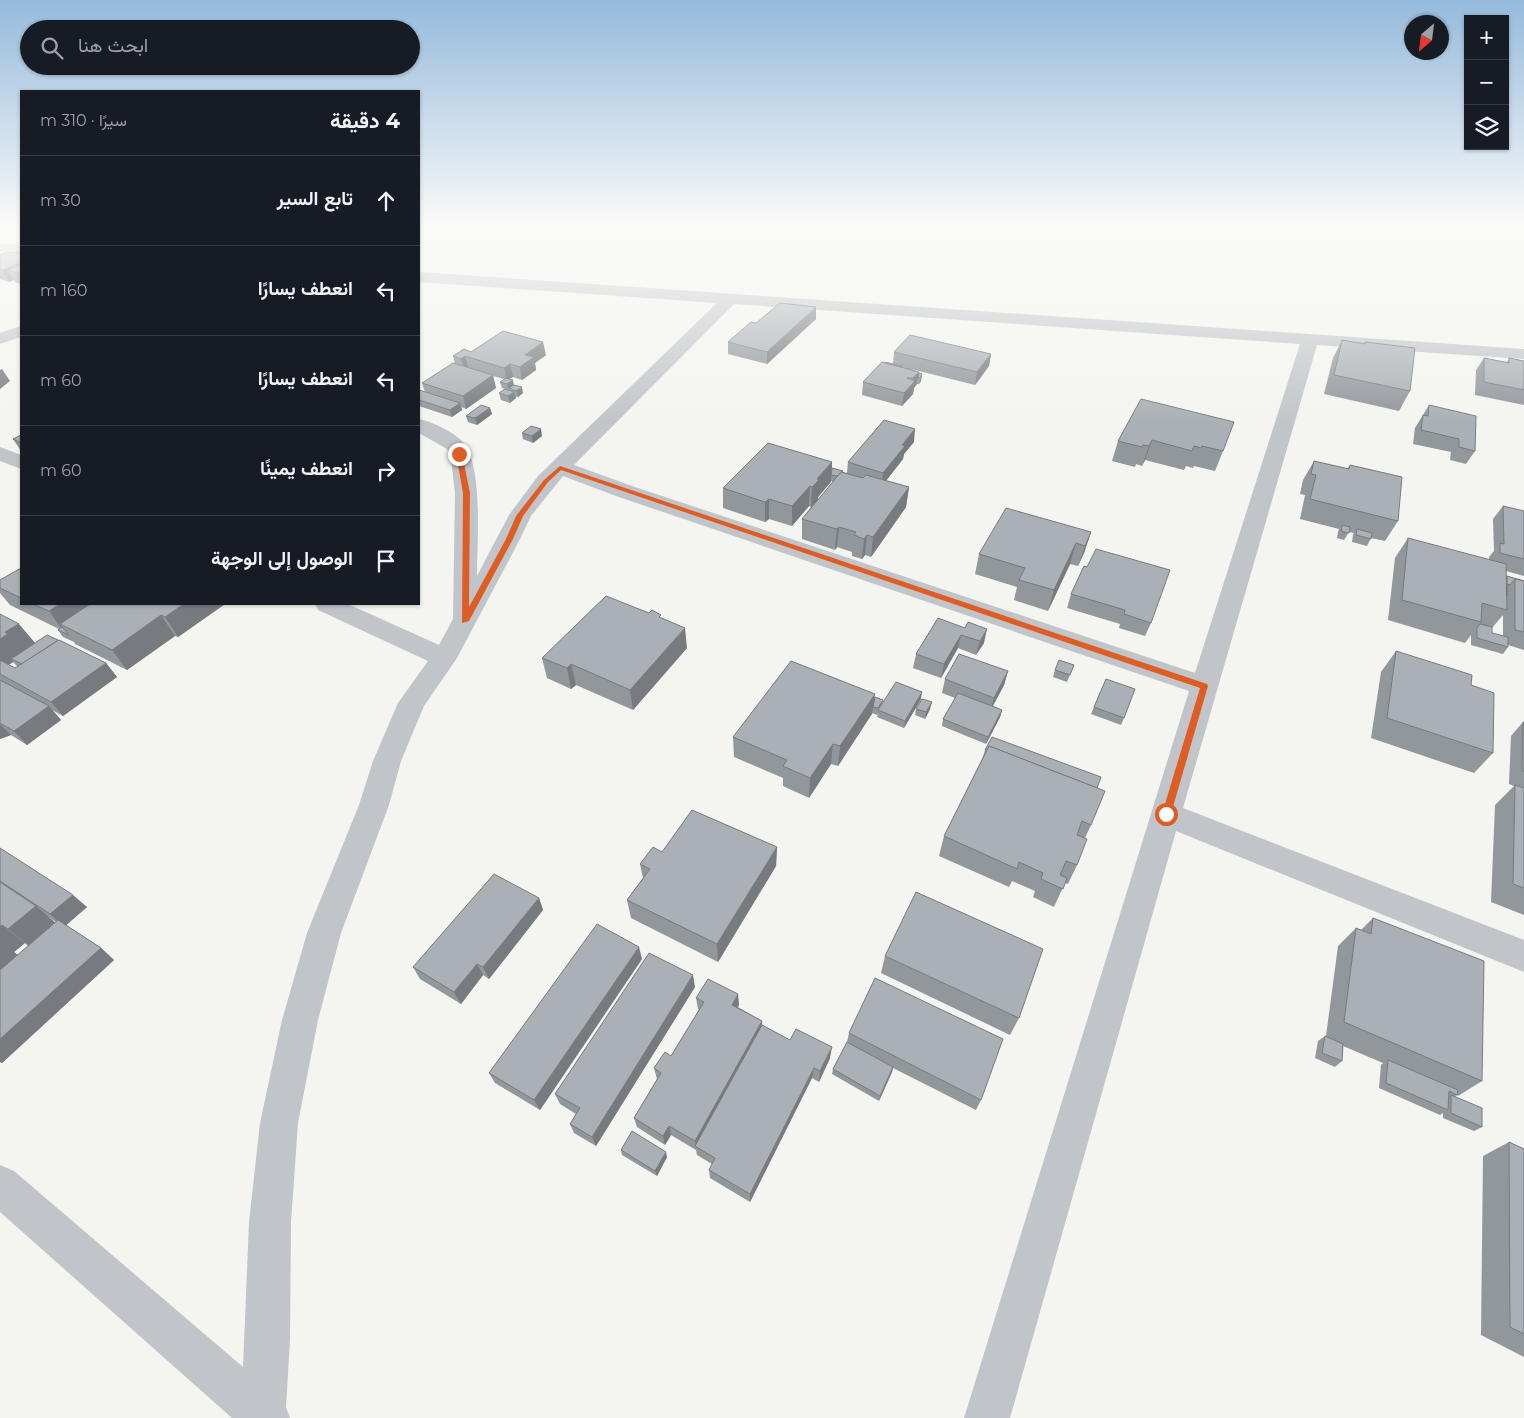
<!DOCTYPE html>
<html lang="ar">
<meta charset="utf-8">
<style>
body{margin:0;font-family:Montserrat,Vazirmatn,sans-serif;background:#20242c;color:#f1f3f6;direction:rtl}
.controls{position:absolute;right:15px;top:15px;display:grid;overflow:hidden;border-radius:0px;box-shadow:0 1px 4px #0004}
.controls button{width:45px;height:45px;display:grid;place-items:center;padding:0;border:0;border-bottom:1px solid #363941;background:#171b24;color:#f1f3f6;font:25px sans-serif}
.compass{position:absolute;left:1404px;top:15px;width:45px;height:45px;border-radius:50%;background:#171b24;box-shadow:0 1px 4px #0004;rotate:208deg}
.stop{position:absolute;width:15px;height:15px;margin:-11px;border:4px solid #de5d25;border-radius:50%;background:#fff}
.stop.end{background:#de5d25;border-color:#fff;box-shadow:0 1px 5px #0008}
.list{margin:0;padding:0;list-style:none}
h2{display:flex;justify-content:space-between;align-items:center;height:65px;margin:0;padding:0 20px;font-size:21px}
h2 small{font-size:16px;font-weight:400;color:#9ea1a6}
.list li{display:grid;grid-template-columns:32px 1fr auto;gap:15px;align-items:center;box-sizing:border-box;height:90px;padding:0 20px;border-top:1px solid #363941}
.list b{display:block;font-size:19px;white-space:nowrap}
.list em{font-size:16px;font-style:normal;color:#9ea1a6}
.icon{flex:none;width:28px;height:28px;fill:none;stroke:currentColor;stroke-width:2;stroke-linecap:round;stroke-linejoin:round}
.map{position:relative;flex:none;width:1524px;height:1418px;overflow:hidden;direction:ltr}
.search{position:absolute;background:#171b24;box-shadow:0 1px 4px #0004;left:20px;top:20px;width:400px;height:55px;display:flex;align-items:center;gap:12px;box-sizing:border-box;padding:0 18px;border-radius:28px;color:#9ea1a6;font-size:19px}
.panel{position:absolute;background:#171b24;box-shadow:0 1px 4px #0004;left:20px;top:90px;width:400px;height:515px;border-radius:0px;direction:rtl}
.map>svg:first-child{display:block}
</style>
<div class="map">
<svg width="1524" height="1418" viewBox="0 0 1524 1418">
<rect width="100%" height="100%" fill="#f4f4f0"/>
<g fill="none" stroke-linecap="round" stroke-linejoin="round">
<!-- minor -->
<g fill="#c1c4c8" fill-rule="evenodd">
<path d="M0 243 21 245V253L0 251Z"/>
<path d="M419 272 1524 349V359L1317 345 1183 808 1524 940V972L1176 831 1010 1418H964L1189 691 616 496 563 476 531 516 520 539 457 658 424 706 401 761 389 805 341 933 318 1020 298 1123 291 1222 290 1340 286 1407 290 1418H232L0 1212V1165L14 1171 243 1367 249 1222 260 1123 282 1020 307 933 359 805 373 761 398 703 428 661 318 610 315 604H348L439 645 453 619 455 493 451 459 447 449 419 433V419C433 422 457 433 465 445 483 471 477 544 477 576L509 515 538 476 717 303 419 282ZM734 304 1300 344 1195 673 632 486 574 465Z"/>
<path d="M21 326V337L0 344V333Z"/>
<path d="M0 447 21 455V469L0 461Z"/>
</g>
</g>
<!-- wall -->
<g fill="#92979c" fill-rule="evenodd">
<path d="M21 253V284L15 282 14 280 9 282 0 279V255Z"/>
<path d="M816 319 767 364 728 354V342L756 323Z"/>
<path d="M1342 340 1364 344 1365 342 1410 391 1399 411 1324 394 1333 358Z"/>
<path d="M471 352 546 355 535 363 536 370 522 380 513 377 510 379 514 385 523 393 518 397H516V398L510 403 501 400 499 393 505 389 502 388 500 382 504 379 493 376 496 388 466 409 461 407 462 410 452 417 419 406V390L425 392 422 383 455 364 453 356Z"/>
<path d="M894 352 991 354 989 366 975 385 911 369 922 374 921 381 919 384H917L914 388 913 394 902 406 862 395 863 382 893 364Z"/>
<path d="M1484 358 1507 362 1509 358 1524 361V405L1475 395 1476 370Z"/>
<path d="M1141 399 1223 451 1215 471 1194 466 1193 468 1186 466 1184 470 1145 460 1142 466 1136 464 1135 467 1112 461 1118 441Z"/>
<path d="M1429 405 1475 451 1466 464 1450 460 1451 452 1413 444 1415 428Z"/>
<path d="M490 408 492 414 477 425 468 422 466 416Z"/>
<path d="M522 433 542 436 533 443 523 439Z"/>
<path d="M21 435V451L13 439Z"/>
<path d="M914 442 904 454 903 459 886 481 909 487 906 507 871 557 865 555 862 559 852 556V552L837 547 835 550 802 539V519L811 507 809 506 792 526 769 519 765 522 723 508V488L832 462V468L843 471V472L847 473 848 462ZM831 481 833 482 818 500V497Z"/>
<path d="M1314 461 1347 469 1350 465 1398 521 1385 541 1371 538 1367 546 1352 542 1353 535 1354 533 1349 532 1344 540 1337 538 1338 532 1339 529 1300 519 1305 495 1300 494 1303 480Z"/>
<path d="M1503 506 1524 511V576L1506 571V576L1524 581V650L1508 645V647L1503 654 1471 645V635L1465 643 1388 620 1395 558 1408 538 1489 560V557L1494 551 1493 519ZM1503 615V636L1492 633V628Z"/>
<path d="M1091 532 1084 553 1078 566 1070 564 1048 611 1014 600 1017 587 975 574 979 554Z"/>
<path d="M1084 566 1151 623 1145 636 1119 628 1120 624 1067 608 1071 594Z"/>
<path d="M21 568V604H225L178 637 175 636 127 670 75 644 74 642 63 637 58 630 59 629 10 605 0 593V580Z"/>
<path d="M0 614 35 643 106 663 117 677 63 716 52 710 61 720 27 745 11 735 0 739ZM13 662 18 667 15 668 9 665Z"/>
<path d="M938 618 984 643 976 655 958 648 941 678 913 668 916 654Z"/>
<path d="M662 619 687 648 633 710 576 685 571 689 547 678 542 658Z"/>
<path d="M1396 651 1471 685 1493 753 1474 773 1371 738 1381 672Z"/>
<path d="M1074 665 1067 682 1053 677 1055 670Z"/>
<path d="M1008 671 1004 685 993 706 1002 710 1000 717 986 744 942 726 943 719 955 698 942 693 945 679Z"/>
<path d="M1106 679 1124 718 1121 725 1091 714Z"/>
<path d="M875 697 883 700 882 704 921 699 904 728 877 717 878 714 877 715 872 713 838 766 831 764 809 798 783 786V778L734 757 733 737Z"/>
<path d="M916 709H930L925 719 915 715Z"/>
<path d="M1523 722H1524V915L1491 902 1495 805 1514 786 1509 784 1511 736Z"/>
<path d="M985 750 1097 788 1091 825 1085 838 1077 865 1068 884 1065 883 1054 907 1033 897 1035 891 1012 881 1009 887 939 856 944 836 983 757Z"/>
<path d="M777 847 776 866 718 962 631 918 627 900 643 878 640 864 662 852Z"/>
<path d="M0 848 87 907 66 925 101 948 114 960 2 1063 0 1062ZM46 915 56 922 55 923ZM25 943 28 946 18 955 14 952Z"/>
<path d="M539 898 543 910 489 979 483 975 461 1004 420 979 413 967Z"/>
<path d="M1373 918 1482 1081 1458 1096 1457 1095 1455 1096 1482 1127 1474 1131 1443 1118V1113L1440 1115 1379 1088 1381 1065 1383 1063 1343 1046 1342 1061 1335 1067 1315 1058 1318 1041 1325 1036H1326L1338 946 1356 928 1361 930Z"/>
<path d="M885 956 1019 1018 1010 1035 881 973Z"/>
<path d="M642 959 540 1110 495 1083 489 1073Z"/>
<path d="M695 987 596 1146 574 1133 570 1124 576 1114 560 1104 555 1094Z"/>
<path d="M696 998 739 1005 738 1007 762 1021V1025L790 1040 830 1058 819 1082 812 1078 750 1202 710 1178 709 1170 712 1164 697 1155 696 1150 671 1135 665 1145 637 1127 634 1118 657 1079 654 1068 671 1056 699 1010 698 1009Z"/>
<path d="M849 1033 981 1100 976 1110 893 1068 892 1072 879 1101 832 1074 833 1069 847 1042Z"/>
<path d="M1509 1142 1524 1149V1357L1481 1335 1483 1156Z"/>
<path d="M621 1150 667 1157 657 1176 622 1155Z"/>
</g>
<!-- shaded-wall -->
<g fill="#777b7f">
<path d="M21 263V274L8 270 14 280 9 282 2 270Z"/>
<path d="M816 307V319L767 364V352Z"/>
<path d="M543 342 546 355 535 363 536 370 522 380 520 367 525 355Z"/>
<path d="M991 354 989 366 975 385 977 372Z"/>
<path d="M465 356 469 369 465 371 461 359Z"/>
<path d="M510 364 513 377 507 380 504 368Z"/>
<path d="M2 369 10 381 0 389V370Z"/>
<path d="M919 372 917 384 914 388 913 394 902 406 904 393 912 384 913 378Z"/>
<path d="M922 374 921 381 919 384 920 378Z"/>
<path d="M493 375 496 388 466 409 463 396Z"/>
<path d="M513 380 514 386 509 388 508 390 507 384Z"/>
<path d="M522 387 523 393 518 397 516 391Z"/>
<path d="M514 392 516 398 510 403 508 396Z"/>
<path d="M460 403 462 410 452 417 450 410Z"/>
<path d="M490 408 492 414 477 425 475 418Z"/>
<path d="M541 429 542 436 533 443 532 436Z"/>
<path d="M915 429 914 442 904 454 903 459 881 487 883 473 902 445Z"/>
<path d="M1152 440 1145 460 1142 466 1149 446Z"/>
<path d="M832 462 831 482 818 497V500L811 507 812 487 817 479Z"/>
<path d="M810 486 809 506 792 526V506Z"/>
<path d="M909 487 906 507 871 557 873 537Z"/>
<path d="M769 499V519L765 522V502Z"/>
<path d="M839 527 837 547 835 550 837 529Z"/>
<path d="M1091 532 1084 553 1078 566 1085 546Z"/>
<path d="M867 535 865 555 862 559 864 539Z"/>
<path d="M1076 543 1070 564 1048 611 1054 590Z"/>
<path d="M60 604H107L60 624 65 631 64 632 49 611Z"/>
<path d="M184 604H225L178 637 165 617Z"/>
<path d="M161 615 175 636 127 670 112 650Z"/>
<path d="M19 624 36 644 11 659 13 662 3 668 0 665V639L5 632Z"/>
<path d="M685 628 687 648 633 710 630 690Z"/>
<path d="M987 629 984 643 976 655 980 641Z"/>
<path d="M961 635 958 648 941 678 944 664Z"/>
<path d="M106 663 117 677 63 716 51 702Z"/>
<path d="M571 664 576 685 571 689 567 668Z"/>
<path d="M1008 671 1004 685 990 711 994 698Z"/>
<path d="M922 692 921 699 904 728 905 721Z"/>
<path d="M875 694 872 714 838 766 840 746Z"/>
<path d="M932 702 930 709 925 719 926 712Z"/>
<path d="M49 706 61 720 27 745 14 731Z"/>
<path d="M1002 710 1000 717 986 744 988 737Z"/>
<path d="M0 724 11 735 0 739Z"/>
<path d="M833 744 831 764 809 798 810 778Z"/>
<path d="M777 847 776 866 718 962 717 944Z"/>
<path d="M73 895 87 907 64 927 50 914Z"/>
<path d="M539 898 543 910 489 979 483 967Z"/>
<path d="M36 906 57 924 31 947 8 929Z"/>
<path d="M2 925 25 943 14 952 20 957 0 974V927Z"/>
<path d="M639 947 642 959 540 1110 534 1100Z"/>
<path d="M101 948 114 960 2 1063 0 1062V1039Z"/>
<path d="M477 964 483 975 461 1004 454 992Z"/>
<path d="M693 975 695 987 596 1146 592 1137Z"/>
<path d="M738 994 739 1005 733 1016 732 1005Z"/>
<path d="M762 1021V1032L696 1147 695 1141Z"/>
<path d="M832 1047 830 1058 819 1082 820 1071Z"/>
<path d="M893 1067 892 1072 879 1101 880 1096Z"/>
<path d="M814 1068 812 1078 750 1202V1194Z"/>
<path d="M669 1126 671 1135 665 1145 663 1136Z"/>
<path d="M666 1152 667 1157 657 1176 655 1171Z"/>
</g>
<!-- building -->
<g fill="#aab0b5" stroke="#777b7f">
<path d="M7 252 21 253V263L2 270H0V255Z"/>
<path d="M21 265V274L8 270Z"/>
<path d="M780 303 816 307 767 352 728 342 751 322 756 323Z"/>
<path d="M503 331 543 342 525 355 534 357 520 367 510 364 504 368 465 356 461 359 453 356 464 349 471 352Z"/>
<path d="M910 335 991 354 977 372 894 352Z"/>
<path d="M1342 340 1365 344V342L1415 348 1410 391 1334 375Z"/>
<path d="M1484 358 1509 363V358L1524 361V390L1484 382Z"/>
<path d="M882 362 919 372 913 378H907L915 381 904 393 863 382Z"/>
<path d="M885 362 902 366 901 367 885 363Z"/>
<path d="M453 363 493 375 463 396 422 383Z"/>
<path d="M919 373 922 374 920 378 918 377Z"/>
<path d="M506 378 513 380 507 384 500 382Z"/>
<path d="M514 385 522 387 516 391 509 388Z"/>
<path d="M505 389 514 392 508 396 499 393Z"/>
<path d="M419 390 460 403 450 410 419 400Z"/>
<path d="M1141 399 1234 422 1223 451 1202 446 1201 448 1194 446 1192 451 1152 440 1149 446 1143 445 1142 447 1118 441Z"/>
<path d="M481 405 490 408 475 418 466 416Z"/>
<path d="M1429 405 1476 416 1475 451 1459 447V439L1421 430 1423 415 1428 416Z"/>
<path d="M884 420 915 429 902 445 905 446 883 473 848 462Z"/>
<path d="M531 426 541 429 532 436 522 433Z"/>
<path d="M21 435V443L13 439Z"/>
<path d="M768 443 832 462 817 479 819 480 812 487 810 486 792 506 769 499 765 502 723 488Z"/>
<path d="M1314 461 1349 469 1350 465 1402 477 1398 521 1310 499 1316 475 1311 474Z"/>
<path d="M832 468 843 471 841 472 837 476 831 475Z"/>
<path d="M841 472 863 478 866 475 909 487 873 537 867 535 864 539 854 535 856 532 839 527 837 529 802 519Z"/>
<path d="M1503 506 1524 511V559L1500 553V543L1504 544Z"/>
<path d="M1006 508 1091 532 1085 546 1076 543 1054 590 1019 580 1025 568 979 554Z"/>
<path d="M1342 525 1350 527 1349 533 1341 531Z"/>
<path d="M1357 529 1372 533 1371 539 1356 535Z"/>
<path d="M1408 538 1506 564 1507 610 1482 603 1481 622 1402 600Z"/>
<path d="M1096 549 1170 570 1151 623 1124 614 1125 610 1071 594 1084 566 1087 567Z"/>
<path d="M21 568V598L0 588V580Z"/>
<path d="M1507 576 1524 581 1515 579 1510 585 1507 584V596Z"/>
<path d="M1515 579 1524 581V632L1515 630Z"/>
<path d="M606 596 649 613 652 610 661 615 659 617 685 628 630 690 571 664 567 668 542 658Z"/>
<path d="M33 604H60L49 611Z"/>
<path d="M90 604H184L165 617 161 615 112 650 60 624Z"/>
<path d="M0 614 19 624 5 632 8 634 0 639Z"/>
<path d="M938 618 965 628 968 622 987 629 980 641 961 635 944 664 916 654Z"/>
<path d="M1480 624 1492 627V633L1508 637V647L1477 638V628Z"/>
<path d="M62 627 69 635 58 630Z"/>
<path d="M47 635 58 640 22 664 11 659Z"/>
<path d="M59 640 106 663 51 702 0 674V660L15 668Z"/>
<path d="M1396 651 1472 675 1471 685 1494 693 1493 753 1387 718Z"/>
<path d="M959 654 1008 671 994 698 945 679Z"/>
<path d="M1059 660 1074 665 1070 675 1055 670Z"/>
<path d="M791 661 875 694 840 746 833 744 810 778 783 766 787 760 733 737Z"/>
<path d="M1106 679 1135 689 1124 718 1094 707Z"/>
<path d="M0 680 49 706 14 731 0 723Z"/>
<path d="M896 682 922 692 905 721 878 710Z"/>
<path d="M958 693 1002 710 988 737 943 719Z"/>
<path d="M875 697 883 700 878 708 873 707Z"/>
<path d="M922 699 932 702 926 712 916 709Z"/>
<path d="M1523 722H1524V771H1522Z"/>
<path d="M992 737 1101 777 1097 788 989 746 987 750H985Z"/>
<path d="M989 746 1105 791 1091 825 1082 821 1077 835 1087 839 1077 865 1066 861 1060 875 1067 878 1063 889 1041 879 1043 873 1019 862 1017 869 944 836Z"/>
<path d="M1515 785 1524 788V888L1513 884Z"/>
<path d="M692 810 777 847 717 944 627 900 650 869 640 864 653 847 662 852Z"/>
<path d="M0 848 73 895 50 914 0 881Z"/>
<path d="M494 874 539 898 483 967 477 964 454 992 413 967Z"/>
<path d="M0 882 36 906 8 929 2 925 0 927Z"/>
<path d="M916 892 1043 949 1019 1018 885 956Z"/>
<path d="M1373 918 1484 961 1482 1081 1344 1022 1356 928 1371 934Z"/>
<path d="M58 920 101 948 0 1039V970Z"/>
<path d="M597 924 639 947 534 1100 489 1073Z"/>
<path d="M649 953 693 975 592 1137 570 1124 580 1108 555 1094Z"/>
<path d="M875 978 1003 1039 981 1100 849 1033Z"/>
<path d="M708 979 738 994 732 1005 762 1021 695 1141 669 1126 663 1136 634 1118 661 1073 654 1068 665 1052 671 1056 704 1002 696 998Z"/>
<path d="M762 1025 790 1040 796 1029 832 1047 820 1071 814 1068 750 1194 709 1170 715 1158 695 1146Z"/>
<path d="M1325 1036 1343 1044 1342 1061 1322 1053Z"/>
<path d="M847 1042 893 1067 880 1096 833 1069Z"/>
<path d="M1388 1060 1458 1090 1457 1095 1449 1091 1448 1110 1386 1083Z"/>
<path d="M1451 1095 1482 1108V1127L1451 1113Z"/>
<path d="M632 1131 666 1152 655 1171 621 1150Z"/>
<path d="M1509 1142 1524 1149V1334L1510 1327Z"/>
</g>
<!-- sky -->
<linearGradient id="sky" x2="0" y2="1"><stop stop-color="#95badc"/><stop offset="0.53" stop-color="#fafaf8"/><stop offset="1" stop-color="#fafaf8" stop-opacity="0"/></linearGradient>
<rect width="1524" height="424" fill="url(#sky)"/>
<!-- route -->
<path fill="#de5d25" d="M459 452 462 454 470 493 469 607 506 539 516 516 544 480 560 466 1207 684 1208 686 1170 817H1163L1162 814 1200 688 561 470 548 482 523 516 513 539 469 621 462 623 463 493 456 454Z"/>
</svg>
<div class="controls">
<button>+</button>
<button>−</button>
<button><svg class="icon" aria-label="layers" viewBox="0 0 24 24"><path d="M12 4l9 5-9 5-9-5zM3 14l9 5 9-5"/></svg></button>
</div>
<svg class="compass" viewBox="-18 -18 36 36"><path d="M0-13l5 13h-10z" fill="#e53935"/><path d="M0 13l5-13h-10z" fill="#9ea1a6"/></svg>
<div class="stop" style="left:1166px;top:814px"></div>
<div class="stop end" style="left:459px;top:454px"></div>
<div class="search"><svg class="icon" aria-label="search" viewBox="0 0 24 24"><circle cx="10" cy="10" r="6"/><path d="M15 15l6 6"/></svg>ابحث هنا</div>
<section class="panel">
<h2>4 دقيقة<small>سيرًا · 310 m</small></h2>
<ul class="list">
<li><svg class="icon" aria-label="ahead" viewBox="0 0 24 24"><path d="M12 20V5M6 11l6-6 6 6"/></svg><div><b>تابع السير</b></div><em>30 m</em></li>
<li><svg class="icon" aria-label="left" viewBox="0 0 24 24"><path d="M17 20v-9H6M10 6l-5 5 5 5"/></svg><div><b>انعطف يسارًا</b></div><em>160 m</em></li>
<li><svg class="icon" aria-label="left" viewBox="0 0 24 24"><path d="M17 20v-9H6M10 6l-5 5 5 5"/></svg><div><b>انعطف يسارًا</b></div><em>60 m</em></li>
<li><svg class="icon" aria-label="right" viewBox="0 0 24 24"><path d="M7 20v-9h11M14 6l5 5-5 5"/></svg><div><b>انعطف يمينًا</b></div><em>60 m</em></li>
<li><svg class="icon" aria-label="arrive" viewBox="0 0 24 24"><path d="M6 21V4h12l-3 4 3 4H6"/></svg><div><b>الوصول إلى الوجهة</b></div></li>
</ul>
</section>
</div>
